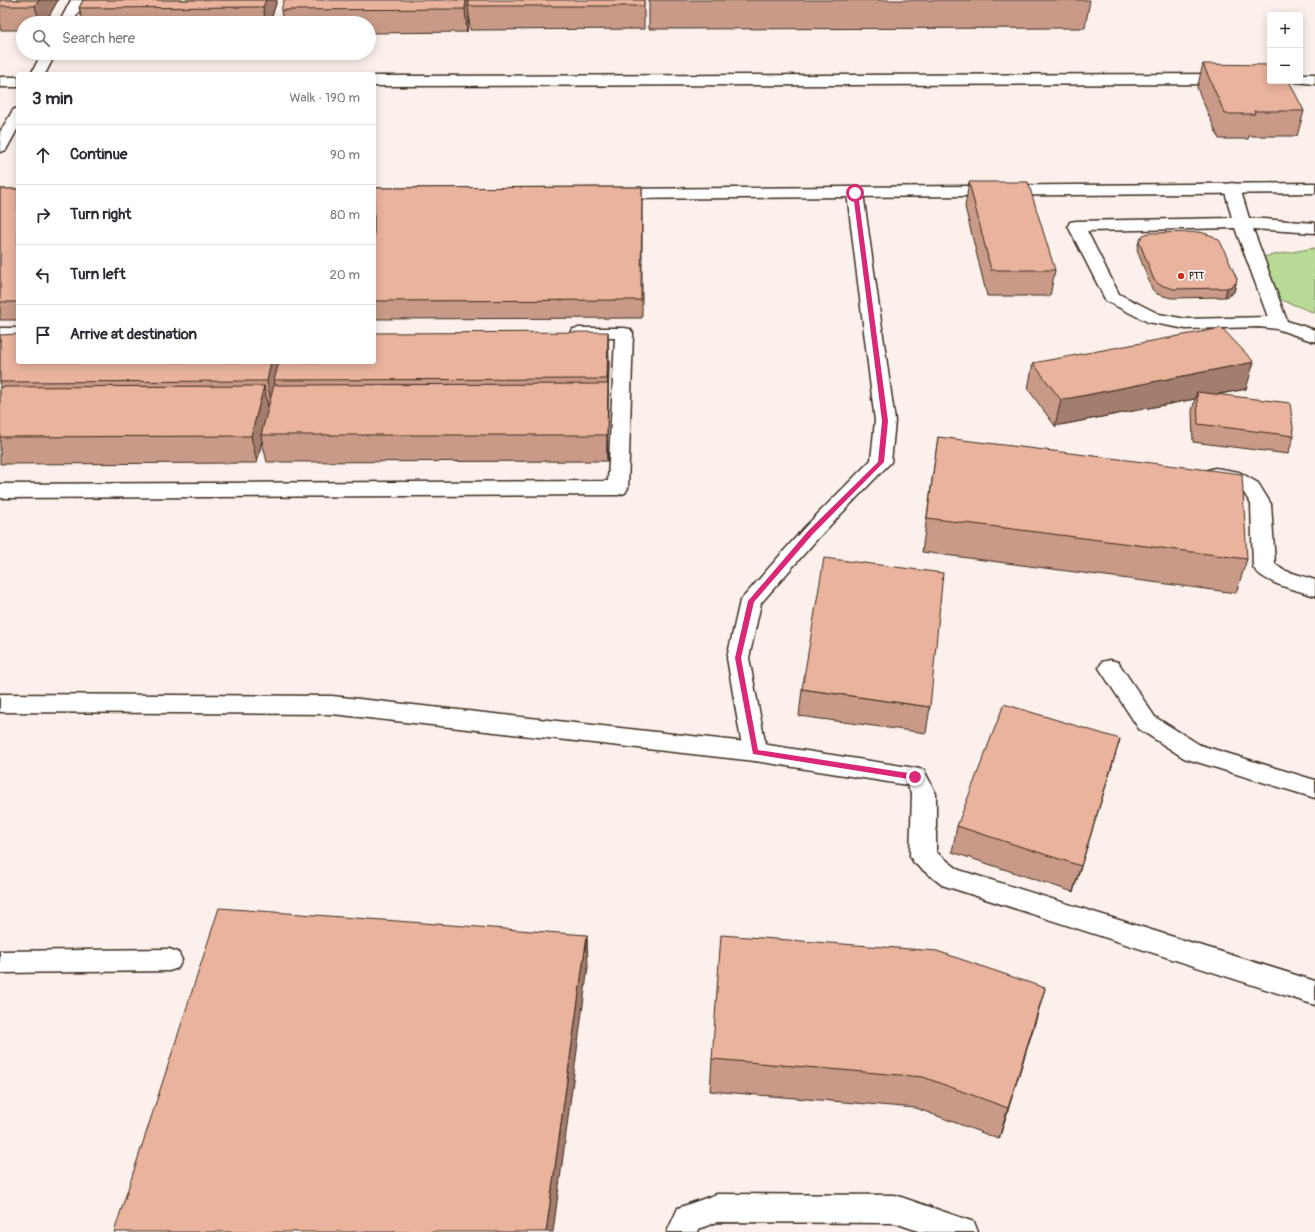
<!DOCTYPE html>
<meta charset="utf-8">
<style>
body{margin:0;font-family:Pangolin,sans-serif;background:#f7f7f7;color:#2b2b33}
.controls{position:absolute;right:12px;top:12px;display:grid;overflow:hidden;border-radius:4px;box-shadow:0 2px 10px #0003}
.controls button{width:36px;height:36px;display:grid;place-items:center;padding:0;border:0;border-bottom:1px solid #e1e1e2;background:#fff;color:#2b2b33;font:20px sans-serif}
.stop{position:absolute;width:12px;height:12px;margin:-9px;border:3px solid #db2777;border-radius:50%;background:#fff}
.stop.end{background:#db2777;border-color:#fff;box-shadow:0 1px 4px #0008}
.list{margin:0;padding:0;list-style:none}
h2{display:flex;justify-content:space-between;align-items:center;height:52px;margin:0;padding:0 16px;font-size:17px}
h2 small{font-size:13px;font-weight:400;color:#7c7c81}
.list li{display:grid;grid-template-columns:26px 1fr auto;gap:12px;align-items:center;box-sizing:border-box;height:60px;padding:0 16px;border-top:1px solid #e1e1e2}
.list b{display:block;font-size:15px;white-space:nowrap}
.list em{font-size:13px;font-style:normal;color:#7c7c81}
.icon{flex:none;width:22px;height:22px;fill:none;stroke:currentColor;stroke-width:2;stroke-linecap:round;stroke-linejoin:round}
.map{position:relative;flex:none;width:1315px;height:1232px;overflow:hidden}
.search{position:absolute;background:#fff;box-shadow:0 2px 10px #0003;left:16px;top:16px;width:360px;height:44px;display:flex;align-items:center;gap:10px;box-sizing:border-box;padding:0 14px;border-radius:22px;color:#7c7c81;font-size:15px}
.panel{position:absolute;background:#fff;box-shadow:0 2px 10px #0003;left:16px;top:72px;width:360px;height:292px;border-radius:4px}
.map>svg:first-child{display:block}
</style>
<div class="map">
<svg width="1315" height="1232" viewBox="0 0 1315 1232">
<rect width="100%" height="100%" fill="#fbf0eb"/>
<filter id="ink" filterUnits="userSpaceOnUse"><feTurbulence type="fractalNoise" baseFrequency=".025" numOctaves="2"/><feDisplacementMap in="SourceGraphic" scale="8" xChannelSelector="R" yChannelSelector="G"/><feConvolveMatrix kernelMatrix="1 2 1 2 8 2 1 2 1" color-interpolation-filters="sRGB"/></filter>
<g filter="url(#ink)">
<!-- green -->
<path fill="#b8dc97" stroke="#7a835a" d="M1315 248V313L1279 299 1262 257Z"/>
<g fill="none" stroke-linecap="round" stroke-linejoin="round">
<defs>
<g id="lane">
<path d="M1232 183 1238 185 1240 188 1249 218 1315 223V233L1253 229 1287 321 1315 330V342L1277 329 1259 327 1186 329 1148 322 1106 301 1068 226 1070 222 1076 221 1232 218 1224 188 1226 185ZM1235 228 1268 317 1186 319 1159 314 1119 294 1087 231Z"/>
<path d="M855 188 861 189 863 193 895 421 891 462 818 538 761 603 749 658 767 752 763 758 755 761 747 758 743 752 727 658 740 601 804 528 871 460 875 421 847 193 849 189Z"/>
<path d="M1215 468 1239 472 1258 483 1271 504 1275 564 1283 570 1315 580V596C1297 590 1264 584 1253 567L1251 504 1244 493 1227 483 1208 480 1205 475 1208 470Z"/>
<path d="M717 1194 895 1195 974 1222 978 1232H921L895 1223 717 1222 699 1229 698 1232H667L678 1208Z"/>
</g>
<g id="street">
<path d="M71 0H85L73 23H59Z"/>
<path d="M42 53H56L45 74H31Z"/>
<path d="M1270 74V81H1276L1275 82 1270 84 374 86V76Z"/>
<path d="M1300 74H1315V84L1295 82 1294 81H1300Z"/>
<rect x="0" y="77" width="18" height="10"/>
<path d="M18 108V128L6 150 0 152V132L13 110Z"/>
<path d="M1315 183V193L612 199 606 198 604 194 606 190 612 189Z"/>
<rect x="0" y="328" width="18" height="12"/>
<path d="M579 328H624L630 329 633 333 628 488 625 493 618 495 0 498V484L608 481 615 338H579L573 337 570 333 573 329Z"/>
<path d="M1110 660 1118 662 1155 717 1200 745 1315 780V798L1184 758 1139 729 1099 668 1102 662Z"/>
<path d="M0 694 332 696 755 743 915 768 924 770 936 794V852L959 870 1315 981V1005L942 885 914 863 910 856 912 794 907 785 755 761 332 714 0 712Z"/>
<path d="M169 949 178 952 182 960 178 968 169 971 0 973V951Z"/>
</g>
</defs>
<!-- lane casing -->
<use href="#lane" stroke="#3b2a1e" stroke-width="3"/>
<!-- street casing -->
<use href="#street" stroke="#3b2a1e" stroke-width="3"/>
<!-- lane -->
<use href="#lane" fill="#fff" fill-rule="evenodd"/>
<!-- street -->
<use href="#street" fill="#fff" fill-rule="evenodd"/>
</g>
<!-- wall -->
<g fill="#c89a87" stroke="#3b2a1e">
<path d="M0 0H58L45 23H23V30H0Z"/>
<path d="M83 0H277L270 23H83L79 8Z"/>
<path d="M644 0V29L470 30 469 16 467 32 369 33V23H283L281 10Z"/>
<path d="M649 0H1090L1085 28 649 29Z"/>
<path d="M1203 64 1304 111 1297 136H1249L1248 139H1219L1197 88Z"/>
<path d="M969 182 1055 270 1050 296H987L965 207Z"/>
<path d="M642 187V318L374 319V188Z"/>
<rect x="0" y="189" width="18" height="131"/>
<path d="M1139 241 1237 279 1234 292 1230 295 1225 297 1171 298 1157 294 1152 289 1137 250Z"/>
<path d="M0 335 18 362 609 359 607 461 267 462 262 441 257 463 0 464Z"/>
<path d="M1033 363 1246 389 1216 395 1294 436 1288 454 1193 442 1192 411 1195 399 1055 426 1028 389Z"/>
<path d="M938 437 1247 559 1236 593 922 552Z"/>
<path d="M802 689 930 707 926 733 799 716Z"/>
<path d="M1112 766 1073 892 952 852 957 826Z"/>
<path d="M1045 988 999 1139 916 1108 710 1091 712 1059Z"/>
</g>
<!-- shaded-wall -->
<g fill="#a37d6e" stroke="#3b2a1e">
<path d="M39 0H58L45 23H40L35 6Z"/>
<path d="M266 0H277L270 23H266L263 7Z"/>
<path d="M466 0H471L468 6 469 16 467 32 465 9Z"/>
<path d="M1236 283 1234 292 1230 295 1225 297 1227 288Z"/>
<path d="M608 332 609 359 607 461V435Z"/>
<path d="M271 362H283L274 380 276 389 272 407 267 381Z"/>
<path d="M1254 362 1246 389 1197 398V392L1195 399 1055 426 1061 400Z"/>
<path d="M264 386 269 412 261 435 262 441 257 463 251 436Z"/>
<path d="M1120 739 1112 766 1073 892 1081 866Z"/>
<path d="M587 935 588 967 553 1232H546Z"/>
<path d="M1045 988 1036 1020 999 1139 1008 1108Z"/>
</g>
<!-- building -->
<g fill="#e9b39d" stroke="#3b2a1e">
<path d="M0 0H39L35 6H0Z"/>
<path d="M83 0H266L263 7 79 8Z"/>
<path d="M284 0H466L465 9 281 10Z"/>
<path d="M469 0H644V6H468Z"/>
<path d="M1203 64 1270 65V81H1289L1304 111H1254L1255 114H1225Z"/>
<path d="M969 182H1028L1055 270H991Z"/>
<path d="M642 187 641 300 374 301V188Z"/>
<rect x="0" y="189" width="18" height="113"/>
<path d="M1200 232 1213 236 1220 241 1237 279 1236 283 1232 286 1227 288 1174 289 1160 285 1154 280 1139 241 1143 235 1149 233Z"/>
<path d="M1222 328 1254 362 1061 400 1033 363Z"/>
<path d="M608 332 607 379 274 380 279 362H374V333Z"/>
<path d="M18 334V362H271L267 381 0 382V335Z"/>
<path d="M608 384 607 435H261L274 385Z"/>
<path d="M264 386 251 436 0 437V387Z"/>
<path d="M1197 392 1290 403 1294 436 1198 424Z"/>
<path d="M938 437 1242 474 1247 559 927 518Z"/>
<path d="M824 558 943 573 930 707 802 689Z"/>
<path d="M1004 704 1120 739 1081 866 957 826Z"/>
<path d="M219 908 587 935 546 1232H114Z"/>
<path d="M721 935 937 951 1045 988 1008 1108 923 1077 712 1059Z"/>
</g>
</g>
<!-- route -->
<path fill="#db2777" d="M855 191 858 193 888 421 884 462 813 534 754 602 741 658 758 750 915 774 918 777 915 780 753 754 735 658 748 601 808 531 878 462 882 421 853 193Z"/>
<!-- markers -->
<circle fill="#c8321e" stroke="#fff" stroke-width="1.5" cx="1181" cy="276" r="4"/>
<g text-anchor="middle" stroke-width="3.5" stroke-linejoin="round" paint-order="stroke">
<!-- far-poi labels -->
<g font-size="9" font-weight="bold" fill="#3b2a1e" stroke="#fff" text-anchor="start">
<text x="1189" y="279">PTT</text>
</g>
</g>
</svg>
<div class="controls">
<button>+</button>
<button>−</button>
</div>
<div class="stop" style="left:855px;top:193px"></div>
<div class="stop end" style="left:915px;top:777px"></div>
<div class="search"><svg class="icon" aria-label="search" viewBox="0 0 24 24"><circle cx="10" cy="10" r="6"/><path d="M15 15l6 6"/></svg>Search here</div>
<section class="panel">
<h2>3 min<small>Walk · 190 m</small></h2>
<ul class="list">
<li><svg class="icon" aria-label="ahead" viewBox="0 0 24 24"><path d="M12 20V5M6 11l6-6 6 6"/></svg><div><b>Continue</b></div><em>90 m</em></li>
<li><svg class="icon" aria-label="right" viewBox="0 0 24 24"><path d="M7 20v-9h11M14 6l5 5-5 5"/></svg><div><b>Turn right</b></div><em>80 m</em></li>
<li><svg class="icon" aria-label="left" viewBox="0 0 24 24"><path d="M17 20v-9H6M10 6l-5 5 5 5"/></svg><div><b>Turn left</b></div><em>20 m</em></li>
<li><svg class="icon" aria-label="arrive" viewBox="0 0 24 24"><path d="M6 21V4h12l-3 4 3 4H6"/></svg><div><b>Arrive at destination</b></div></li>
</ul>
</section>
</div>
